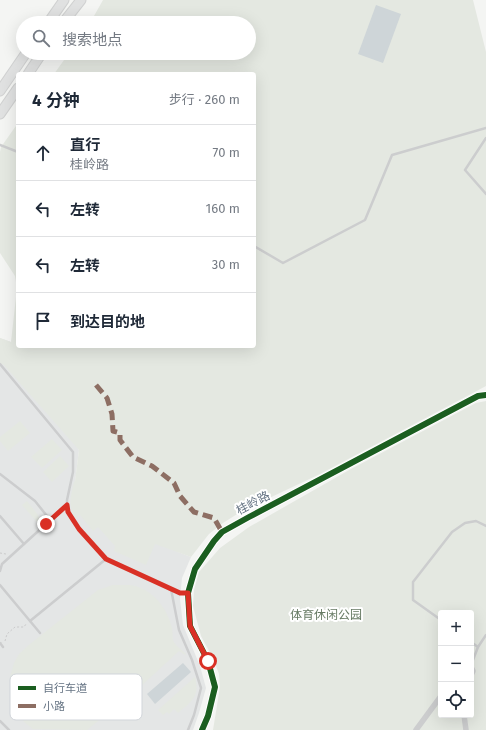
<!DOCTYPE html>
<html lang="zh">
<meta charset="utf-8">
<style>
body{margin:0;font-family:"Fira Sans","Noto Sans SC",sans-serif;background:#f6f6f7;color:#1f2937}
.controls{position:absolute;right:12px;bottom:12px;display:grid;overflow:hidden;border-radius:4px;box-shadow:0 4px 16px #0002}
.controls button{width:36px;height:36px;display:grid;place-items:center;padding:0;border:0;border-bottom:1px solid #e0e1e3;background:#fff;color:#1f2937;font:20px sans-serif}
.stop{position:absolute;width:12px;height:12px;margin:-9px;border:3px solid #d93025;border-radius:50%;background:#fff}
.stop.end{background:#d93025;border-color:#fff;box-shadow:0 1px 4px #0008}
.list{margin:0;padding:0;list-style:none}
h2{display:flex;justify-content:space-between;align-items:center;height:52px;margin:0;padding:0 16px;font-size:17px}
h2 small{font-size:13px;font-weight:400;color:#747a83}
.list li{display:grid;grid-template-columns:26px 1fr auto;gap:12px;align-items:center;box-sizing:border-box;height:56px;padding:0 16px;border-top:1px solid #e0e1e3}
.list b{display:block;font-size:15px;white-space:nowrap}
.list p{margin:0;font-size:13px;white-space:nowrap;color:#747a83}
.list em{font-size:13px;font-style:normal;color:#747a83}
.icon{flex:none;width:22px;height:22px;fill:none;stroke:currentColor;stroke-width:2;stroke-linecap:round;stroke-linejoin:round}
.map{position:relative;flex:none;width:486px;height:730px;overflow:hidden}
.search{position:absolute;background:#fff;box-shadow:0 4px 16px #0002;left:16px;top:16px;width:240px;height:44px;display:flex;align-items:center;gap:10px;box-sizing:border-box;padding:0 14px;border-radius:22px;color:#747a83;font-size:15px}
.panel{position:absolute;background:#fff;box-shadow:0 4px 16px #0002;left:16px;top:72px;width:240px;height:276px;border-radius:4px}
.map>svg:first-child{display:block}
</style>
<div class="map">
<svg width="486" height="730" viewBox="0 0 486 730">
<rect width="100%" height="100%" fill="#f4f5f3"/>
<!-- built -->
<path fill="#e4e6e6" d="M0 338 11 342 79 450 75 482 178 552 191 557 182 578 180 599 183 625 200 666 206 688 199 713 193 730H0Z"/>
<!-- green -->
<g fill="#e4e8e1" fill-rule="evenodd">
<path d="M103 0H473L486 52V386L320 474 242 511 223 523 209 534 191 557 155 544 146 565 114 551 115 546 98 527 93 531 80 515 76 518C67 507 71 495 74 482L75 481 79 450 4 365 0 363V338L11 342 17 288 15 276 0 253V152L1 147 18 123V346H254V74H54L69 53H249V23H90Z"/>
<path d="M486 401V730H213L220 687 219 674 213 658 201 636 193 606 194 590 199 572 220 548 249 527 351 469 476 403ZM441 613H471V715H441Z"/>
<path d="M20 421 30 433 8 451 0 441V437Z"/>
<path d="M52 439 62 450 42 468 31 457Z"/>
<path d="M60 456 69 466 52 482 43 472Z"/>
<path d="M27 501 38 515 40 521 38 523 22 505Z"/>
<path d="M113 585C118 585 123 585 129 585 151 587 167 607 172 628 173 632 172 637 173 640 175 646 182 650 186 654L185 655 179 651 140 687 87 730 33 729 24 722 16 711 10 698V677L14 663 19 654 30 644 98 590Z"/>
<path d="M195 677C200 697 192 701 178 713L174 709 169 714 167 712 163 715 158 710Z"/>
</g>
<!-- water -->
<g fill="#ced5d8">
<path d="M376 5 401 14 383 63 358 54Z"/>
<path d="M183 663 191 672 155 704 147 694Z"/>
</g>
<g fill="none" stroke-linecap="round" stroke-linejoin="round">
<defs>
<g id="primary">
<path d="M48 23 64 0"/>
<path d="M63 23 81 0"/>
<path d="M28 74 42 53"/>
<path d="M0 91 26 53"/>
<path d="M0 114 18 88"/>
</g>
</defs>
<!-- primary casing -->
<use href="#primary" stroke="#d0d1d1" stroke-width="11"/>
<!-- path -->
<g stroke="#cacacb" stroke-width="1" stroke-dasharray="2 2" stroke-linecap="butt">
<path d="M51 520 62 510"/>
<path d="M0 553 6 554"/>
<path d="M5 641 7 634 15 627H24L26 624"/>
</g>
<!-- service -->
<g stroke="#cccdce" stroke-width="2.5">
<path d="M486 138 465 170 486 194"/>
<path d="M0 145 18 152"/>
<path d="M254 246 283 263 365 220 392 155 486 128"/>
<path d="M0 364 73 452V472L67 500V512L79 529 106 559 180 593H188"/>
<path d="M0 474 35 501 47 516 46 524 2 564 0 571"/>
<path d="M0 516 24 544"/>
<path d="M0 585 40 633"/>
<path d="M171 589 179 630 192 660 201 688 194 715 188 730"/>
<path d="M441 620 413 600V582L452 532 465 523 476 521 486 526"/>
<path d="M30 621 106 559"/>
<path d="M471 642 478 647"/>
<path d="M0 643 3 647"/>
<path d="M471 665 478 647 486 635"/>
<path d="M0 721 9 730"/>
</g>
<!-- minor -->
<g stroke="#cccdce" stroke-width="5.5">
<path d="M471 667 473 671 471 675"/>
<path d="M464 715 466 730"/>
<path d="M202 730 208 716 215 687 208 661 190 626 188 593 195 569 214 541 222 532 249 517 478 396 486 395"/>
<path d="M416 730 441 696"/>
</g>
<!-- primary -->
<use href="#primary" stroke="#e0e1e1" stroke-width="9"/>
<!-- quiet -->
<path stroke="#8d6e63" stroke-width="5" stroke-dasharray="10 5" stroke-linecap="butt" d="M96 385 107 398 112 414 113 431 120 433V440L133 457 152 466 174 483 180 496 194 512 214 518 222 532"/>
<defs>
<path id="cycleway" d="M202 730 208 716 215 687 208 661 190 626 188 593 195 569 214 541 222 532 249 517 478 396 486 395"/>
</defs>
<!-- cycleway casing -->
<use href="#cycleway" stroke="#fff" stroke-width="8"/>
<!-- cycleway -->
<use href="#cycleway" stroke="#1b5e20" stroke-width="6"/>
</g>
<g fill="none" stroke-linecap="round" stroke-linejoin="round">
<!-- route -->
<path stroke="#d93025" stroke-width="5" d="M46 524 67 505 68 512 79 529 106 559 180 593H188L190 626 208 661"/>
</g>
<g text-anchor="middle" stroke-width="4" stroke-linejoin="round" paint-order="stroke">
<!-- street labels -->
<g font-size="12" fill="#657383" stroke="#fff">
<text transform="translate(253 503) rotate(-28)" y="4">桂岭路</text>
</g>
<!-- park labels -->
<g font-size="12" fill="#667a63" stroke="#fff">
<text x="326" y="619">体育休闲公园</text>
</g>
</g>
<!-- legend -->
<rect x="10" y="674" width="132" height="46" rx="6" fill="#fff" stroke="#d1d5da" stroke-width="1"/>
<rect x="18" y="686" width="18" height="4" fill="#1b5e20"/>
<rect x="18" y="704" width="18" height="4" fill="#8d6e63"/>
<g font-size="11" fill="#657383">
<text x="43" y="692">自行车道</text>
<text x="43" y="710">小路</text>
</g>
</svg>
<div class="controls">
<button>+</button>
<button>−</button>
<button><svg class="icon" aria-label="locate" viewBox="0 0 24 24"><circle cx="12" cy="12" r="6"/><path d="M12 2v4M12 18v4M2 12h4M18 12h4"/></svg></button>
</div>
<div class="stop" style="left:208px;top:661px"></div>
<div class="stop end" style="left:46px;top:524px"></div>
<div class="search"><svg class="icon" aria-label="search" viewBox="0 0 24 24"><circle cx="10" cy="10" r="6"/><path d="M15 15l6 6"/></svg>搜索地点</div>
<section class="panel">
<h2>4 分钟<small>步行 · 260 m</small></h2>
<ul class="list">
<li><svg class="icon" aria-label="ahead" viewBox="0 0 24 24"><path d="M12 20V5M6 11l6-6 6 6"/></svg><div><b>直行</b><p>桂岭路</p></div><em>70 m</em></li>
<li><svg class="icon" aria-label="left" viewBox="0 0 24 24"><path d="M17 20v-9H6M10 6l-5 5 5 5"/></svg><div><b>左转</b></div><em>160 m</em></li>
<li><svg class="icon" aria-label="left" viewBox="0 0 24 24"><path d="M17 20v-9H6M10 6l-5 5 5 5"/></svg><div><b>左转</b></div><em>30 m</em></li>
<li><svg class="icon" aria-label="arrive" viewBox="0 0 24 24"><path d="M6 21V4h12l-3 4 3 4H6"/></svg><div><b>到达目的地</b></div></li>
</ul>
</section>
</div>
